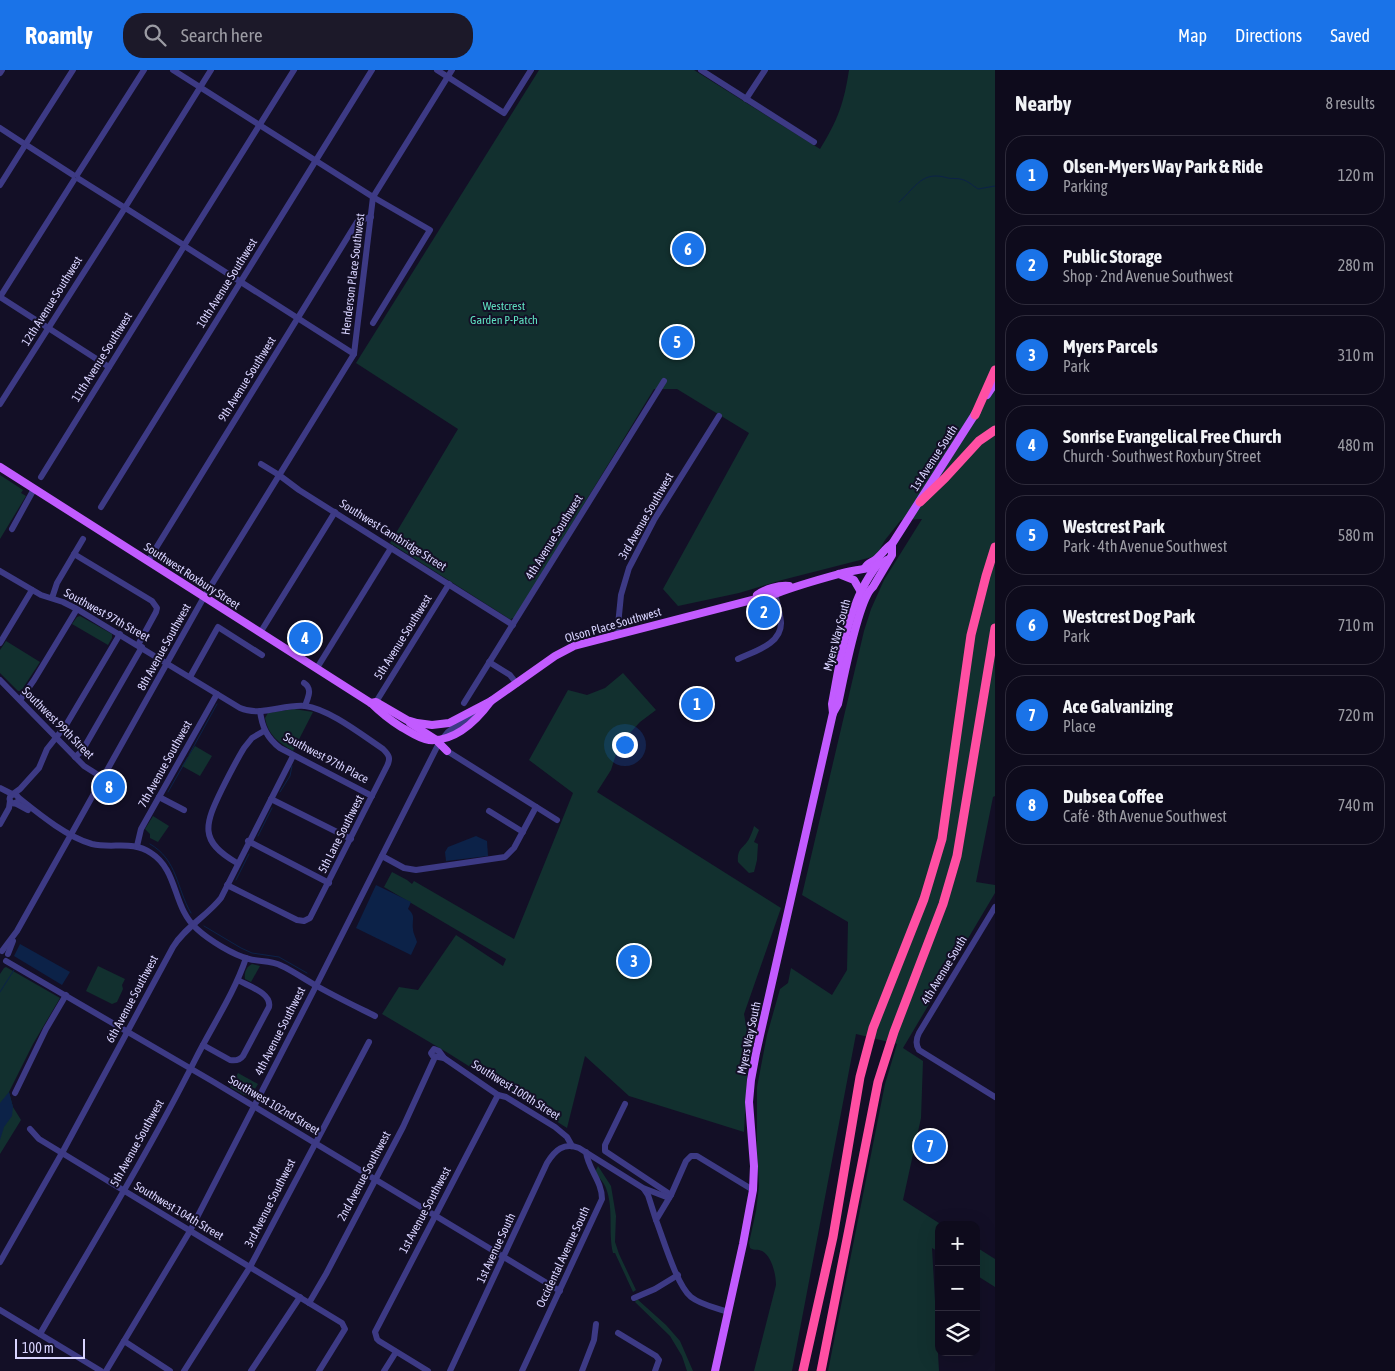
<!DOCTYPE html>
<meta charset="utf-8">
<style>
body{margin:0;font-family:"Asap Condensed",sans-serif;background:#1c1929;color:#f1f3f6}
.controls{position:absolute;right:15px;bottom:15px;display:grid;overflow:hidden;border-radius:10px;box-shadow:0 5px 20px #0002}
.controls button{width:45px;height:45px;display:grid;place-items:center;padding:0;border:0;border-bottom:1px solid #2e2b3b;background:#0e0b1c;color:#f1f3f6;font:25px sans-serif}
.scale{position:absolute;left:15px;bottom:12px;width:70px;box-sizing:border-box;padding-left:5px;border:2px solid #d9d4ff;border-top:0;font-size:14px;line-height:18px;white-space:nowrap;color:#d9d4ff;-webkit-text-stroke:4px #130f26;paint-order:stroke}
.you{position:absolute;left:624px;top:674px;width:18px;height:18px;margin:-12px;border:4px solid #fff;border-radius:50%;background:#1a73e8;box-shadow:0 0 0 8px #1a73e833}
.badge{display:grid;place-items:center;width:32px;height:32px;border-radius:50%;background:#1a73e8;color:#fff;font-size:16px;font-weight:700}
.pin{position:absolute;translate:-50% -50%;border:2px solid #fff;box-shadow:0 1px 5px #0006}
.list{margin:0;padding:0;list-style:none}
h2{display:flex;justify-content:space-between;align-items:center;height:65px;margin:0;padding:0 20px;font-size:21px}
h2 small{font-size:16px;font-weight:400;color:#9b9ba3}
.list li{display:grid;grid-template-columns:32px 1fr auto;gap:15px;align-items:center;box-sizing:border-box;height:80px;margin:0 10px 10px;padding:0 10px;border:1px solid #2e2b3b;border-radius:20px}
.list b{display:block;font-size:19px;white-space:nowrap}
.list p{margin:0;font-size:16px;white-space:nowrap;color:#9b9ba3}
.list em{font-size:16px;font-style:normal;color:#9b9ba3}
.icon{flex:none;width:28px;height:28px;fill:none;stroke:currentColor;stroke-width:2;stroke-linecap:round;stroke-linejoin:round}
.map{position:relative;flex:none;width:995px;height:1301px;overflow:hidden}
header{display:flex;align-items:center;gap:30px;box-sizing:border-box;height:70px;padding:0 25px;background:#1a73e8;color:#fff}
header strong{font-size:24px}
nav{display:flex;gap:28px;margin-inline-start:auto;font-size:18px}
.search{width:350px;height:45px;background:#1c1929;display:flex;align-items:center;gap:12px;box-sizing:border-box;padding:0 18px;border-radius:20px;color:#9b9ba3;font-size:19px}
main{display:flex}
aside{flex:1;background:#0e0b1c}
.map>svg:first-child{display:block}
</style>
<header>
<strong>Roamly</strong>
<div class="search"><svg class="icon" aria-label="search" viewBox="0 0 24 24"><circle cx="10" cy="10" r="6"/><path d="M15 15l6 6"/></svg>Search here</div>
<nav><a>Map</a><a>Directions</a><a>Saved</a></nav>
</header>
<main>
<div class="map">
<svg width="995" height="1301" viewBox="0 0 995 1301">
<rect width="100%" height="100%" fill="#130f26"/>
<!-- green -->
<g fill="#12302f">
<path d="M539 0H694L820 79C838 50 844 33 849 0H995V726L993 727 976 812 995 815V823L903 978 923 991 921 1048 903 1130 942 1155H939V1182L932 1178 939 1301H828L885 1014 897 974 856 964 792 1301H754L776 1215C776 1205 772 1186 762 1181 758 1179 755 1181 750 1178L749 1173 756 1141 759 1116 757 1081V1017L767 965 780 919 788 913 791 898 832 925 847 900 848 852 802 825 864 561 871 539 884 510 922 449 901 450 885 470 876 486 782 510 739 523 678 536 663 519 749 363 677 319H654L514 549 512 548 511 550 390 473 458 359 356 293Z"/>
<path d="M0 405 23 420 21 423 26 426 0 469Z"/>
<path d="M80 546 112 564V568L108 575 72 554 77 547Z"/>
<path d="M6 571 40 592 21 621H18L0 603V580Z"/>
<path d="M623 603 656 640 640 652 619 675 611 700 597 722 781 838 744 944 749 971 744 1062 629 1026 585 986 567 1058 448 983 382 944 399 917 418 920 456 865 503 896 506 889 384 817 392 802 407 810 412 814 414 811 514 869 573 723 529 690 568 620 587 625 605 618Z"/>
<path d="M294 639 313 642 293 681C279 673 268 665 265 648L268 643Z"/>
<path d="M195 676 212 686 200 706 182 696Z"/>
<path d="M153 746 169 756 158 772 150 768V764L145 759Z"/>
<path d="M754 756 759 760 754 772 758 774 757 790 754 802 749 803 738 792C737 778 743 779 749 769 751 765 753 760 754 756Z"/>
<path d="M252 894 260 896 251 912 245 909C244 903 246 897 252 894Z"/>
<path d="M98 896 125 909 122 915 123 919 117 932 112 934 86 921Z"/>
<path d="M6 897 60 928 33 974 9 1022 13 1037 21 1050 0 1084V904L4 898Z"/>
<path d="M238 1003 258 1014 251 1026 244 1025 230 1017Z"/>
<path d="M598 1096 611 1116 616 1146 615 1172 619 1184 636 1220 633 1222 615 1183H613C608 1162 614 1139 606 1118 604 1113 599 1107 595 1102Z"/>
<path d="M976 1177 995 1189V1217L976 1205Z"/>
<path d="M637 1229 666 1255 680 1271 693 1301H687L682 1286 670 1266 635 1232Z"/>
</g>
<!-- water -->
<g fill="#0c2248">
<path d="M476 766 487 771 488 786 446 791 445 782 448 777Z"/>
<path d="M376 815 411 832 408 839C416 846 412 849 413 859 413 863 416 868 417 872L411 885 356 858Z"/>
<path d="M20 874 70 902 62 915 14 886Z"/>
<path d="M9 1022 13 1037 12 1046 4 1057 0 1070V1033Z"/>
</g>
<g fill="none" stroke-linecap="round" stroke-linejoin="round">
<!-- stream -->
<g stroke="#0c2248" stroke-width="1">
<path d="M899 132C916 117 922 100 948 108 952 109 956 108 960 109 967 110 972 115 978 119L995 116"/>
<path d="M189 685 217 634"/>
<path d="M168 722 188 687"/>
<path d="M280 722 290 706 292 696"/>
<path d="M258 766 272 738"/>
<path d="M150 774C178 790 176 818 191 843"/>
<path d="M236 810 249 784"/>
<path d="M204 856 241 878 252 883 279 887 307 903"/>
<path d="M0 922 14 900"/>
</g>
<!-- minor -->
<g stroke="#3d3a85" stroke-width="6">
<path d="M173 0 373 127 430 160 373 253"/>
<path d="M437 0 504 43 531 0"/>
<path d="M701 0 814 72"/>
<path d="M0 3 2 0"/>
<path d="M746 29 765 0"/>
<path d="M0 58 23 73"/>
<path d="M27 72 73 0"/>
<path d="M28 76 73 105"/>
<path d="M77 105 144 0"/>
<path d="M79 109 122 136"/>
<path d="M0 115 24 77"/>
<path d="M126 136 211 0"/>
<path d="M127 139 182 174"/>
<path d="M185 174 294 0"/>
<path d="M186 177 354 284"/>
<path d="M0 227 74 110"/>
<path d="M0 227 109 297"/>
<path d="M0 334 123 141"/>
<path d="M261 394 279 405 299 420 513 555"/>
<path d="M41 407 183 178"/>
<path d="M101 437 372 0"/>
<path d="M12 459 34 419"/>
<path d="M74 484 152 531 157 538 156 542 138 575"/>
<path d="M148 491 357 152 360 150 371 147"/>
<path d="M0 501 41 525 63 532 77 539 240 638C261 647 283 634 305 636 329 639 362 665 383 679 389 685 391 688 387 696L310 848 304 851 297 850 227 815"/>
<path d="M52 528 57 513 83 469"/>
<path d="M260 563 335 442"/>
<path d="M617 565 621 525 629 498 654 450 719 346"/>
<path d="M0 573 32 520"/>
<path d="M738 589C755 581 782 574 781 552 780 542 777 533 775 524"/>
<path d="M489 592 510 605 517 614"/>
<path d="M317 598 391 478"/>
<path d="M190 607 218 557 262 585"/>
<path d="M0 610 84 696 103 708"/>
<path d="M304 613C313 619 308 627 305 636"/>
<path d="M20 630 34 610 77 539"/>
<path d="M376 632 449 514"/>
<path d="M464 633 664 311"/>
<path d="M260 641C262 657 267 668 280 678L372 726"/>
<path d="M444 679 557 750"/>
<path d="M75 687 82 681 142 577"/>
<path d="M0 718 12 724"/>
<path d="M13 724 20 719 39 698 47 679 66 655 120 564"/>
<circle cx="14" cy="729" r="4.5"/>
<path d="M159 727 184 740"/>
<path d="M19 728C39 744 67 767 92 774 113 779 132 770 151 783 179 801 172 837 197 859 209 870 233 885 249 889 260 892 271 890 282 896 293 901 304 909 315 915 334 926 355 936 375 946"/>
<path d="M271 729 351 769"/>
<path d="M15 733 28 740"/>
<path d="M489 741 523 762"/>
<path d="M0 754 9 738 10 731"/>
<path d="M248 771 329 813"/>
<path d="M137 776 141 759 217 624"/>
<path d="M382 786 404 798 416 800 505 787 514 778 536 737"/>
<path d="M237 793C198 771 205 754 222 719 229 705 236 691 244 678L252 668 264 661"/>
<path d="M995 837 919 963C916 969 915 974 919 980L995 1027"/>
<path d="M2 881 17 861 204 527 354 284 373 127 452 0"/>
<path d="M8 884 13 871"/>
<path d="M6 891 212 1011 560 1221"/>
<path d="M203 975 230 990C236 991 240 990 243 986L269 937C272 923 248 916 238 910"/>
<path d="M434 979 439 981 444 988 433 986 431 983Z"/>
<path d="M444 988 498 1025 506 1027 555 1057 567 1067 572 1076"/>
<path d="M15 1023 46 959 66 925"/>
<path d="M625 1034 605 1075V1081L671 1125"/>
<path d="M30 1059 39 1069 342 1253 345 1259 319 1301"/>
<path d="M644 1119 648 1125 656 1150"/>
<path d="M0 1192 62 1083 173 877C185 857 207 846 221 828L293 686"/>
<path d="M634 1228 655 1219 678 1205"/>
<path d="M309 1233 326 1204 403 1057 435 987"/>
<path d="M0 1240 101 1301"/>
<path d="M728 1242C717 1238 701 1235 691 1227 677 1216 663 1168 656 1150L671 1125 686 1091 691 1086H697L753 1120"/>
<path d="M618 1263 656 1286 659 1290 655 1301"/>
<path d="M40 1264C93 1173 148 1083 195 990 212 956 234 924 246 888"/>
<path d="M124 1271 170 1301"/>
<path d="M106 1301 190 1161 316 916 439 673 448 662 478 640"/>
<path d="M184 1301 250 1197 369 972"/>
<path d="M251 1301 300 1227"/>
<path d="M384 1301 396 1282"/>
<path d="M428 1301 379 1271 377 1269 375 1262 498 1025"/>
<path d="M450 1301 547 1093C555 1080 564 1072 579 1078L643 1118 669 1128"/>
<path d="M522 1301 602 1129C602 1111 588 1099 586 1082"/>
<path d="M582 1301 594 1270 596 1254"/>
</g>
<!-- major -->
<g stroke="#c25bff" stroke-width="8">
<path d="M987 325 995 313"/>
<path d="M0 397 371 633C380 642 390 650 401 657 409 661 419 669 429 670 456 672 477 650 491 631"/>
<path d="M865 498C868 492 871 493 875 490 882 485 885 478 892 474L977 341"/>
<path d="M839 504 854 510 861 522"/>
<path d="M757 525C765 519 779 515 789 516"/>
<path d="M371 633 376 632 407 650 417 653 432 655 449 653 491 631 555 586 574 576 775 524C796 516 817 510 839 504 855 499 873 500 887 490"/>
<path d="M833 643 832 634C841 587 847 533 878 494"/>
<path d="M410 653 435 669 447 681"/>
<path d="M715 1301 743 1174 753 1120 754 1096 749 1032 751 1010 756 983 833 643 838 634C843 612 858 529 873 517L892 485V474"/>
</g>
<!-- highway -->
<g stroke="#ff4fa3" stroke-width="9">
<path d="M975 345 995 300"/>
<path d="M920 432 945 408 979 371 995 360"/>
<path d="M803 1301 833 1167 860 1007 873 958 924 829 942 769 971 565 986 506 995 477"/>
<path d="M821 1301 878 1012 894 962 943 834 957 786 995 558"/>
</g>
</g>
<g text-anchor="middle" stroke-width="4" stroke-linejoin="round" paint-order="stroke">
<!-- street labels -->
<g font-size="12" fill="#d9d4ff" stroke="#130f26">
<text transform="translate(353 204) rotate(-83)" y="4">Henderson Place Southwest</text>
<text transform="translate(227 213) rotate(-58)" y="4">10th Avenue Southwest</text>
<text transform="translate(52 231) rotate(-58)" y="4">12th Avenue Southwest</text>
<text transform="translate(102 287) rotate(-58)" y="4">11th Avenue Southwest</text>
<text transform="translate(247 309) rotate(-58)" y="4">9th Avenue Southwest</text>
<text transform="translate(934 388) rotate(-57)" y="4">1st Avenue South</text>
<text transform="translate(646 446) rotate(-60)" y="4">3rd Avenue Southwest</text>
<text transform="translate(393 465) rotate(32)" y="4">Southwest Cambridge Street</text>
<text transform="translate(554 467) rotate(-58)" y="4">4th Avenue Southwest</text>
<text transform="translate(192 506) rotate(33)" y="4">Southwest Roxbury Street</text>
<text transform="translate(107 545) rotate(29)" y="4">Southwest 97th Street</text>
<text transform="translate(613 555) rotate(-16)" y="4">Olson Place Southwest</text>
<text transform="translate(837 565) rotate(-75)" y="4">Myers Way South</text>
<text transform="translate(403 567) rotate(-58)" y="4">5th Avenue Southwest</text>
<text transform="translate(164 577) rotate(-61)" y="4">8th Avenue Southwest</text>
<text transform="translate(58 653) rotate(45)" y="4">Southwest 99th Street</text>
<text transform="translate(326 688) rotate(28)" y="4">Southwest 97th Place</text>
<text transform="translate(165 694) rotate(-61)" y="4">7th Avenue Southwest</text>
<text transform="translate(341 764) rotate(-63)" y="4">5th Lane Southwest</text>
<text transform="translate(944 900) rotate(-59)" y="4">4th Avenue South</text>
<text transform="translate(132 929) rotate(-62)" y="4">6th Avenue Southwest</text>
<text transform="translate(280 961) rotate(-63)" y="4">4th Avenue Southwest</text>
<text transform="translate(749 968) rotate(-78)" y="4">Myers Way South</text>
<text transform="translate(516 1020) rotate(32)" y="4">Southwest 100th Street</text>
<text transform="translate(274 1035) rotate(31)" y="4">Southwest 102nd Street</text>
<text transform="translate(137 1073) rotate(-61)" y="4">5th Avenue Southwest</text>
<text transform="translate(364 1106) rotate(-62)" y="4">2nd Avenue Southwest</text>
<text transform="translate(270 1133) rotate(-63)" y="4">3rd Avenue Southwest</text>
<text transform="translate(425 1140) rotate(-62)" y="4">1st Avenue Southwest</text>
<text transform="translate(179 1141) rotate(31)" y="4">Southwest 104th Street</text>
<text transform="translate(496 1178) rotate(-65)" y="4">1st Avenue South</text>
<text transform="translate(563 1187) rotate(-65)" y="4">Occidental Avenue South</text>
</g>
<!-- park labels -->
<g font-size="12" fill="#5fe0c0" stroke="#130f26">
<text x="504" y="240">Westcrest<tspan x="504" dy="14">Garden P-Patch</tspan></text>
</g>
</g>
</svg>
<div class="controls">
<button>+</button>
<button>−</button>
<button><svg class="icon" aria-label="layers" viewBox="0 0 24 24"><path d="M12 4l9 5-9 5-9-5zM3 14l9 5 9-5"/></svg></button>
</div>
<div class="scale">100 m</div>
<div class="you"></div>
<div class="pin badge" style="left:697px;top:634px">1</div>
<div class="pin badge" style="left:764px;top:542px">2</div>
<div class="pin badge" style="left:634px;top:891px">3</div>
<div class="pin badge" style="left:305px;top:568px">4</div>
<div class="pin badge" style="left:677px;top:272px">5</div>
<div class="pin badge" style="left:688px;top:179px">6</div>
<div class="pin badge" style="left:930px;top:1076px">7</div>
<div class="pin badge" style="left:109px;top:717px">8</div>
</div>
<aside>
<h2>Nearby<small>8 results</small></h2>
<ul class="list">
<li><span class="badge">1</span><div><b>Olsen-Myers Way Park &amp; Ride</b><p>Parking</p></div><em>120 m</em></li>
<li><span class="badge">2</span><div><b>Public Storage</b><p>Shop · 2nd Avenue Southwest</p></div><em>280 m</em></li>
<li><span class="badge">3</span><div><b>Myers Parcels</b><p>Park</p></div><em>310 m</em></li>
<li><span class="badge">4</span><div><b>Sonrise Evangelical Free Church</b><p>Church · Southwest Roxbury Street</p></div><em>480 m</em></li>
<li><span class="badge">5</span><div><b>Westcrest Park</b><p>Park · 4th Avenue Southwest</p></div><em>580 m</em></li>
<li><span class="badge">6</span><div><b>Westcrest Dog Park</b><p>Park</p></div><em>710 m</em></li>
<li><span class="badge">7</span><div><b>Ace Galvanizing</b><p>Place</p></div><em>720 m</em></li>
<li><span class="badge">8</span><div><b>Dubsea Coffee</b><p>Café · 8th Avenue Southwest</p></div><em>740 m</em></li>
</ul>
</aside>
</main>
